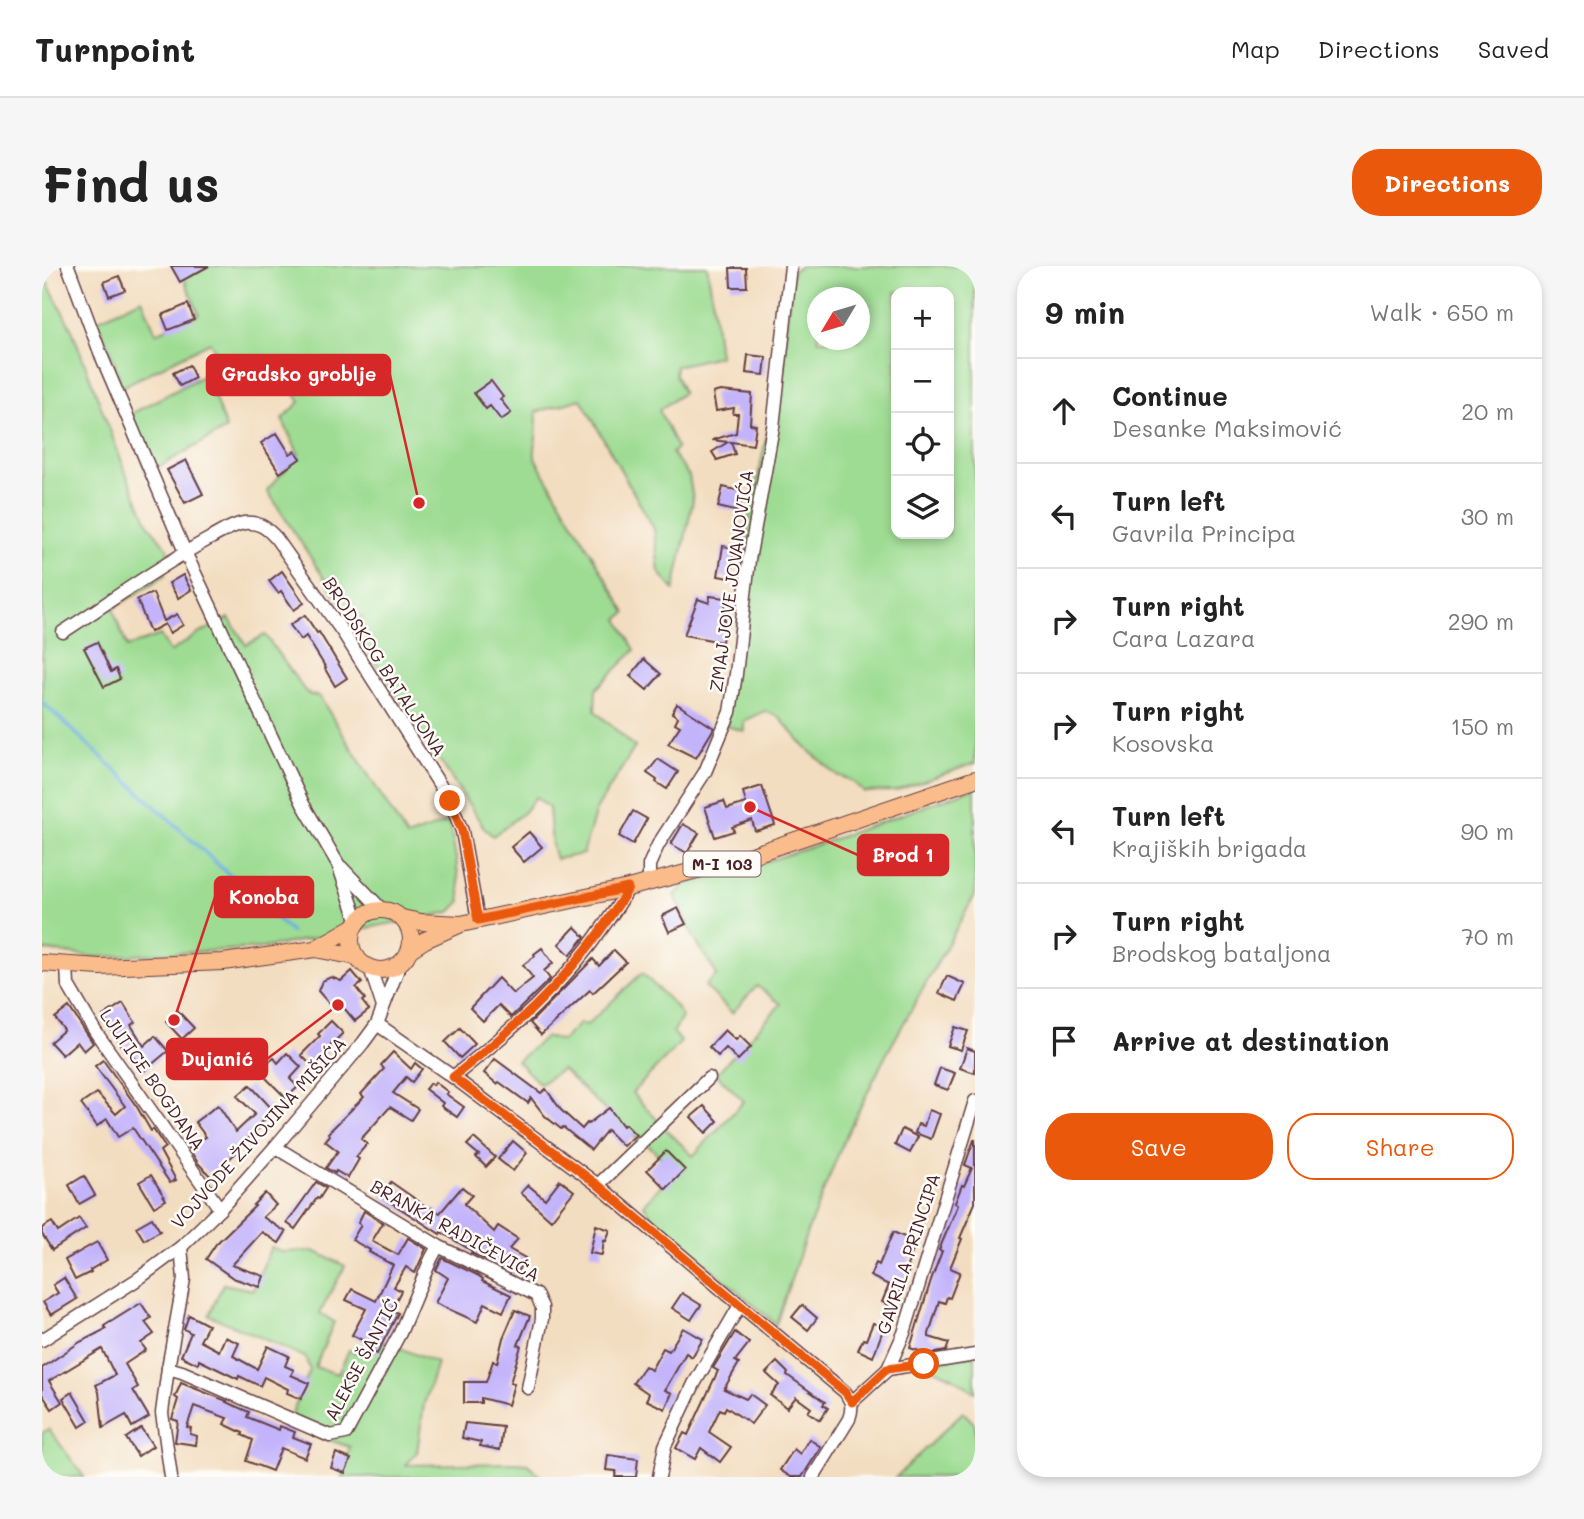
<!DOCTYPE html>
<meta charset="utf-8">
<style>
body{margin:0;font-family:Mali,sans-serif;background:#f6f6f6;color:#222}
.controls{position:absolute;right:21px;top:21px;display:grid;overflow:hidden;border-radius:14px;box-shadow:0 4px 10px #0003}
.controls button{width:63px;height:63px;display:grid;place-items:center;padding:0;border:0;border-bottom:2px solid #e0e0e0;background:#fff;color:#222;font:35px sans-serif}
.compass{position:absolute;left:765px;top:21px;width:63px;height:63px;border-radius:50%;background:#fff;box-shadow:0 4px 10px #0003;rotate:232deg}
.stop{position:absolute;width:21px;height:21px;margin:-16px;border:5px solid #ea580c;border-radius:50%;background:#fff}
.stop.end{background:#ea580c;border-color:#fff;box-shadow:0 2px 7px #0008}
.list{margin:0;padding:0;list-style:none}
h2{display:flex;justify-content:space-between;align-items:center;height:91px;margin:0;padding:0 28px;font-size:30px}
h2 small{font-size:23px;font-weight:400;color:#767676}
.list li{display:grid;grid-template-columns:46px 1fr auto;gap:21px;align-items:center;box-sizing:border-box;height:105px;padding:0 28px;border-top:2px solid #e0e0e0}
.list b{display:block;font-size:26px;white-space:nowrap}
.list p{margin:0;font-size:23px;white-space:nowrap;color:#767676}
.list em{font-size:23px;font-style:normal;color:#767676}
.actions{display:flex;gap:14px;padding:21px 28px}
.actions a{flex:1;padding:16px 0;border:2px solid #ea580c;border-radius:28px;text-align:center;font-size:24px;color:#ea580c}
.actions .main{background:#ea580c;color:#fff}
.icon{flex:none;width:38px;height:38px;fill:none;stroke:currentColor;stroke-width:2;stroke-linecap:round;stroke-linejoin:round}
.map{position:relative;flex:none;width:933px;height:1211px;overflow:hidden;border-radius:28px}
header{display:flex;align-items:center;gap:42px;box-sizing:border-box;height:98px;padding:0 35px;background:#fff;border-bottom:2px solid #e0e0e0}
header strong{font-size:33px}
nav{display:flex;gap:38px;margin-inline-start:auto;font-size:24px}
.intro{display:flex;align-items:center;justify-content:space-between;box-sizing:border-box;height:168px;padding:0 42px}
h1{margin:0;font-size:49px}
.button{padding:18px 32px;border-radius:28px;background:#ea580c;color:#fff;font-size:24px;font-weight:700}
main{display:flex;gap:42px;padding:0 42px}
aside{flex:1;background:#fff;border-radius:28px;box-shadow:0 4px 10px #0003}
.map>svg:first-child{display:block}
</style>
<header>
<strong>Turnpoint</strong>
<nav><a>Map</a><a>Directions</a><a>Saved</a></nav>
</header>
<div class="intro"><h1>Find us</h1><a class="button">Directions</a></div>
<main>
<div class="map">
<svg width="933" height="1211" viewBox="0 0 933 1211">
<rect width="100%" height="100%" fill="#fdfcf7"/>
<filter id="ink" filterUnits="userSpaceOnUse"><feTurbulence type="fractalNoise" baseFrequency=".0143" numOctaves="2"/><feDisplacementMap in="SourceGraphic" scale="14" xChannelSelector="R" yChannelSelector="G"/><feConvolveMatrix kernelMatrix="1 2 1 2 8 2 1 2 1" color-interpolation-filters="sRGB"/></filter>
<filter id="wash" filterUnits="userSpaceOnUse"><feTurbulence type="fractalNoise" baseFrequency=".00686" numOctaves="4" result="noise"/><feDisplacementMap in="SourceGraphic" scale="28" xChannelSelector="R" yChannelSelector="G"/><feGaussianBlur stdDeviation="1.57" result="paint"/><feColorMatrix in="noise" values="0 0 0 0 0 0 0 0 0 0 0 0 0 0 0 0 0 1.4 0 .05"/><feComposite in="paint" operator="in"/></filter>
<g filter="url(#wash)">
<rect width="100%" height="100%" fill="#f3ddc0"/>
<!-- green -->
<g fill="#9ddc92" stroke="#747e5e" stroke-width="2" fill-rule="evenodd">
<path d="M157 0H665L670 30 677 90 634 100 633 108 641 127 617 144 635 182 630 187 647 210 651 234 632 324 617 306 612 263 539 133 494 146C497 161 492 176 493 192L584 347 576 353 593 384 554 423 553 445 593 481 554 544 541 588 514 593 510 580 507 542 494 531 481 547 451 570 443 563 312 364 321 352 300 340 225 224 257 189 240 153 258 136 230 92C224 93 218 93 213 96 199 102 179 117 172 130L184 163 104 208 89 148 181 99 168 76 80 121 71 92 55 54 100 33 114 67 157 48 141 10Z"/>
<path d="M759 0H933V497L853 525 822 526 809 514 795 509 764 482 737 451 723 445 702 455V465L684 460 707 251 737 115 751 4ZM854 26H907V268H854ZM776 32H818V74H776Z"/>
<path d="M0 6 30 64 86 212 108 261 126 283 123 309 71 343 85 381 118 369 128 386 154 369 187 352 204 379 223 369 263 425 268 429 277 430 365 571 407 555 414 593 419 635 408 646 221 682 54 691 0 684Z"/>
<path d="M933 522V629L843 791 802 874 764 969 734 1058 610 951 602 939 632 904 603 876 591 871 520 803 498 818 475 795 504 771 520 775 538 757 545 759 600 707 633 740 640 751 631 767 639 776 590 827 620 859 651 890 702 835 674 808 739 738 715 720 690 747 663 720 675 709 652 672 633 629 644 618 683 609 784 576Z"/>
<path d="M229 981 239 986 272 985 303 1000 278 1047 292 1056 273 1101 296 1108 307 1084 326 1091 334 1075 342 1076 395 1097 382 1138 375 1186 364 1199 473 1197 486 1198 499 1211H300L308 1181 245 1160 268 1104 263 1091 167 1049 181 1018 211 1024Z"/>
<path d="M933 1089V1126L910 1111 882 1098Z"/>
<path d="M921 1146 933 1158V1211H854Z"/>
<path d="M7 1163 42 1211H0V1167Z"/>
</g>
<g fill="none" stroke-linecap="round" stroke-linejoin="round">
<!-- stream -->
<path stroke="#69aedf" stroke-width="3.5" d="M0 436 249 666"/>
</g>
<g id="blocks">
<!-- building -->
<g fill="#c2b3fb">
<path d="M129 0H167L138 16Z"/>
<path d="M688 2H704L705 21H689Z"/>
<path d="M77 10 83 24 67 30 62 16Z"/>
<path d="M146 38 152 54 126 64 120 49Z"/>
<path d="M706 89 724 91 722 109 704 107Z"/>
<path d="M147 99 153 112 138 120 131 107Z"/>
<path d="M449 115 461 131 458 133 469 147 459 154 448 140 444 143 432 127Z"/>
<path d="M678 125 710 128 708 158 714 159 711 179 689 176 693 188 675 194 670 186 686 176 670 174 694 167 696 148H691L692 142 674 145 671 127Z"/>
<path d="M235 167 248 188 253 185 259 192 238 207 219 177Z"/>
<path d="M144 194 161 228 143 237 125 204Z"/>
<path d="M681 221 702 226 697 246 676 241Z"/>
<path d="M681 280 693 282 688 312 676 310Z"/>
<path d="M240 305 262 337 252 344 239 325 236 327 227 315Z"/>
<path d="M141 309 149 324 136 332 127 317Z"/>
<path d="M111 327 122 355 135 348 141 359 128 367 123 358 108 366 95 333Z"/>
<path d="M668 330 684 332 682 354H683L680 376 642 369 656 333 667 337Z"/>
<path d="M263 349 275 367 277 366 305 412 293 420 283 403 284 402 264 370 259 374 248 359Z"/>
<path d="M55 376 69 406 74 403 78 413 62 421 42 382Z"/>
<path d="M602 393 619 408 605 424 588 410Z"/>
<path d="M635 438 672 462 654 492 626 478 638 460 633 457 636 451 630 447Z"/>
<path d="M616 493 636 506 625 523 614 516 615 514 605 507Z"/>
<path d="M720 520 733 559 713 565 710 554 690 561 692 565 673 571 663 541 682 535 685 543 704 537 701 526Z"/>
<path d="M591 545 605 553 591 578 577 570Z"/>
<path d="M641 558 657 567 645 587 629 578Z"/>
<path d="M487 566 500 581 482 596 469 581Z"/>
<path d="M636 642 644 658 627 666 620 650Z"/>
<path d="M533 661 543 671 528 689 517 678Z"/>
<path d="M500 682 511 697 502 705 508 713 469 751 457 739 441 755 428 742 456 712 471 728 491 712 481 699 493 690 492 688Z"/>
<path d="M572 684 584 696 551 727 548 724 499 769 488 757 551 693 557 700Z"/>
<path d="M310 705 320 717 314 722 323 733 320 735 327 744 313 755 297 736 290 741 276 725 280 715 289 711 299 715Z"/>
<path d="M905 710 923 718 915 735 897 727Z"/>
<path d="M81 737 93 756 89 759 102 780 113 770 126 785 102 805 84 782 82 783 61 750Z"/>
<path d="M27 741 51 777 42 785 35 776 20 789 8 776 22 764 13 752Z"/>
<path d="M136 745 152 762 140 773 124 756Z"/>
<path d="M289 755 301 767 283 785 285 788 271 801 259 789 278 770 276 768Z"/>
<path d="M913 761 926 765 919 784 906 780Z"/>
<path d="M418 762 433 778 418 792 403 776Z"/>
<path d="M683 764 694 774 698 770 709 781 696 794 684 782 676 790 667 781Z"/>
<path d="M925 782 933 785V807L918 802Z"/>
<path d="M351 786 369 803 373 797 380 803 370 816 364 811 351 827 376 843 369 854 348 841 319 873 325 878 314 891 317 893 306 912 294 905 293 907 284 902 296 885 283 875 288 869 286 867 322 831 319 828 342 803 339 799Z"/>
<path d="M245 787 259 801 248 813 256 821 244 832 221 809 223 807 219 802 232 792 236 797Z"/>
<path d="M453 793 499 827 504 823 519 844 540 863 545 857 546 858 567 842 581 860 583 858 594 869 581 880 565 864 549 884 521 861 519 863 503 850 489 832 486 837 457 816 455 818 442 807Z"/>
<path d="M61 794 95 841 109 865 111 863 123 881 118 885 134 914 128 917 91 862 76 871 65 853 55 860 39 838 55 827 74 848 83 840 53 800Z"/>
<path d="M898 802 913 807 906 824 892 819Z"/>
<path d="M393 816 406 826 404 828 422 841 415 851 399 840 401 837 383 823 388 817 391 819Z"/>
<path d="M208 819 232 845 218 858 220 859 196 883 197 884 183 897 184 899 170 912 156 897 146 881 164 871 153 856 176 839 194 866 213 848 195 830Z"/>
<path d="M662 840 676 855 664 867 649 851Z"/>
<path d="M887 844 898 848 889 873 873 867 876 858 882 860Z"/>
<path d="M860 863 876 871 868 887 853 879Z"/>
<path d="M432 872 453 891 444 901 434 891 437 889 425 879Z"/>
<path d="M932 874H933V937L918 972 920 973 908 1002 918 1006 908 1032 905 1031 903 1037 897 1035 887 1068V1071L907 1077 904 1085 887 1088 868 1082 889 1014 900 985 897 984 916 939 913 937 920 919 922 920 930 902 923 899Z"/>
<path d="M471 875 485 887 471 905 456 893Z"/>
<path d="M624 885 643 904 624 923 605 904Z"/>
<path d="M109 909 124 934 112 941 97 916Z"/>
<path d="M42 910 53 929 37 938 27 919Z"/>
<path d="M518 914 532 925 509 954 479 927 486 919 503 933Z"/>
<path d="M274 916 284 922 277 933 275 932 253 963 245 957Z"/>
<path d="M349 916 389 944 390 942 398 947 420 921 430 929 422 938 452 966 456 960 476 973 467 983 483 992 474 1008 445 992 444 994 429 987 430 985 399 966 398 968 339 930Z"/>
<path d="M223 927 234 939 221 951 244 966 237 977 220 966 190 999 222 1010 218 1021 191 1012 164 993 174 978 213 940 211 939Z"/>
<path d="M322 945 341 957 330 975 356 989 366 972 384 983 373 1007 364 1001 352 1021 359 1025 349 1044 356 1047 335 1088 323 1082 326 1077 310 1069 324 1043 304 1034 310 1023 334 1035 351 999 327 986 328 984 310 974 319 959 316 957Z"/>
<path d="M37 952 44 962 10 984 0 968V962L10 956 16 966Z"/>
<path d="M110 952 118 965 102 974 94 961Z"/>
<path d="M554 959 568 964 564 975 562 974 560 989 548 987Z"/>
<path d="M851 966 874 976 865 1000 868 1002 851 1041 840 1036 847 1019 828 1010 834 997 837 999Z"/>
<path d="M55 976 65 994 48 1004 49 1006 33 1014 23 994Z"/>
<path d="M400 992 435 1009 441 1013 440 1015 469 1029 461 1046 443 1037 435 1056 393 1037 406 1012 394 1004Z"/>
<path d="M22 1012 35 1033 9 1049 1 1036 16 1027 11 1019Z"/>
<path d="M640 1027 659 1039 649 1054 630 1042Z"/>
<path d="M99 1037 109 1052 103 1056 112 1068 99 1077 104 1084 83 1098 96 1121 91 1124 107 1151 90 1161 84 1149 61 1162 57 1126 54 1119 73 1109 60 1083 7 1115 20 1136 10 1143 0 1128V1102L38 1076 64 1063 62 1060Z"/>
<path d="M760 1039 775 1052 766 1064 750 1051Z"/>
<path d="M473 1044 488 1050 476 1079 479 1080 468 1117 472 1118 466 1139 439 1132V1137H422V1116H444L451 1095 455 1097 461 1072Z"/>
<path d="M147 1049 166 1059 158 1075 177 1085 183 1071 197 1077 191 1090 215 1103 226 1080 247 1090 243 1100 252 1104 249 1109 267 1117 259 1133 245 1127 246 1123 222 1111 218 1120 197 1110 196 1113 157 1094 156 1098 139 1090 149 1067 142 1063Z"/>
<path d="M831 1057 842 1061 831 1091 816 1084 821 1073 824 1074Z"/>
<path d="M641 1062 661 1073 650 1091 644 1087 623 1124 630 1127 623 1143 604 1134 607 1128 591 1117 603 1100 609 1104 621 1082 627 1085Z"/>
<path d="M693 1066 707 1077 693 1095 697 1097 682 1123 704 1133 708 1128 723 1139 709 1158 684 1141 682 1145 678 1143 667 1166 689 1181 678 1196 659 1182 653 1193 634 1182 642 1167 646 1169 676 1105 671 1102Z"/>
<path d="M735 1096 746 1107 745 1109 783 1136 781 1139 786 1142 778 1154 766 1146 769 1142 754 1131 745 1142 728 1129 737 1119 724 1107Z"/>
<path d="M139 1117 185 1135 184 1136 207 1146 205 1151 237 1164 238 1160 253 1166 251 1171 269 1178 263 1192 239 1182 230 1205 204 1195 211 1174 200 1169 201 1167 182 1158 185 1152 152 1140 145 1161 149 1162 148 1168 155 1170 154 1179 133 1176 136 1155 130 1153 136 1133 133 1131Z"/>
<path d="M30 1126 47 1155 38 1161 21 1132Z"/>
<path d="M423 1157 461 1161 458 1184 438 1180 439 1176 420 1172Z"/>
<path d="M99 1162 111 1180 96 1190 84 1172Z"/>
<path d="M767 1173 779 1181 760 1211H749L738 1204 752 1183 758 1188Z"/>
<path d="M294 1187 309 1193 303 1207 289 1202Z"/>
<path d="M566 1189 596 1193 594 1211H573L574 1205 564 1204Z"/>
</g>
</g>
</g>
<g filter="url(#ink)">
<use href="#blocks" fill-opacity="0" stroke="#633c41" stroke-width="2"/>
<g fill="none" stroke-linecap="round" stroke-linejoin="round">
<defs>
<g id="minor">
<path d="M26 0 59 89 143 286 261 538 296 598 316 656"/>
<path d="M21 366C69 335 117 300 167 273 178 267 190 259 202 257 216 255 225 262 234 272L302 368 408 535 420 565 436 654"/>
<path d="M299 601 340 644"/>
<path d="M607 616V599L616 579 663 506 688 446 694 408 707 294 731 161 749 0"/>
<path d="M25 700 26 719 53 765 178 943"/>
<path d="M328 702 341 741"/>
<path d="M335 758 411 811 556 919 698 1039 803 1126C810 1136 811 1141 807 1153L771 1211"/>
<path d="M411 811C468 766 522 719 563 658 571 647 580 635 586 622"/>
<path d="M233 881 396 980 494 1029 500 1041V1053L486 1122"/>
<path d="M556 919 667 812"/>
<path d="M0 1074 96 1013 139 981 178 943 233 881 321 777 335 758 357 700"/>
<path d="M126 1102 140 1106 288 1170 304 1167 358 1067 389 993 396 980"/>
<path d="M846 1103 933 1089"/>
<path d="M810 1136 846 1103 862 1067 933 835"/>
<path d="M129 1211 120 1147 126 1102 142 1013 139 981"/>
<path d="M617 1211 623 1180 652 1118 698 1039"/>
</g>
<g id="major">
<circle cx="339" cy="674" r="30"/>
<path d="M360 652 379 656 419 658 586 622 701 592 933 513"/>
<path d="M273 683 313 660"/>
<path d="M369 683 383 674 417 659"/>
<path d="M0 697 58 701 181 696 273 683 315 691"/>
</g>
</defs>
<!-- minor casing -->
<use href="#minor" stroke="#633c41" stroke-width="15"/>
<!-- major casing -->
<use href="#major" stroke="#633c41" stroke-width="18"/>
<!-- minor -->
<use href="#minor" stroke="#fff" stroke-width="12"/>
<!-- major -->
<use href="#major" stroke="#fabc8b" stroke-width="16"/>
</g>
</g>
<g fill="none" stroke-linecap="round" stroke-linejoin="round" filter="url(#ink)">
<!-- route -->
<path stroke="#ea580c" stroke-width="9" d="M408 535 420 565 436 654 586 622C580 635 571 646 563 658 522 718 468 766 411 811L556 919 698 1039 803 1126 810 1136 845 1103 882 1098"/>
</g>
<g text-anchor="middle" stroke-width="5" stroke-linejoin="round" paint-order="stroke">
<!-- shield labels -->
<rect fill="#fdfcf7" stroke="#806168" stroke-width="2" x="641.5" y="585.5" width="77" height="25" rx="5"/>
<g font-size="16" font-weight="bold" fill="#4a1f2b">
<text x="680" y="604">M-I 103</text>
</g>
<!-- street labels -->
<g font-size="18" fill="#4a1f2b" stroke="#fdfcf7">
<text transform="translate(690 315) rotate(-82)" y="6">ZMAJ JOVE JOVANOVIĆA</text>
<text transform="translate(342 401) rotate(57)" y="6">BRODSKOG BATALJONA</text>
<text transform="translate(110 814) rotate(55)" y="6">LJUTICE BOGDANA</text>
<text transform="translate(217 867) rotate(-48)" y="6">VOJVODE ŽIVOJINA MIŠIĆA</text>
<text transform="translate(413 965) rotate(29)" y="6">BRANKA RADIČEVIĆA</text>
<text transform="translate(867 988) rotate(-72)" y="6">GAVRILA PRINCIPA</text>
<text transform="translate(320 1094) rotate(-62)" y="6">ALEKSE ŠANTIĆ</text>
</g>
</g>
<!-- callouts -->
<path fill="none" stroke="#d62828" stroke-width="2.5" d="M377 237L348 109M708 541L816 589M132 754L173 631M296 739L225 793"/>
<g fill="#d62828" stroke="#fdfcf7" stroke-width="2.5">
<circle cx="377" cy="237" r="7"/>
<circle cx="708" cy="541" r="7"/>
<circle cx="132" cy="754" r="7"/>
<circle cx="296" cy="739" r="7"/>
</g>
<g fill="#d62828" stroke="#d62828" stroke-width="2.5">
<rect x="165" y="89" width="183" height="40" rx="7"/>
<rect x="816" y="569" width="90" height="40" rx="7"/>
<rect x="173" y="611" width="98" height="40" rx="7"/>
<rect x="125" y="773" width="100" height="40" rx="7"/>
</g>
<g font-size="19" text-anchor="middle" font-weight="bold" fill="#fff">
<text x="257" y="115">Gradsko groblje</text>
<text x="861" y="596">Brod 1</text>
<text x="222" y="638">Konoba</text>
<text x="175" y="800">Dujanić</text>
</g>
</svg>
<div class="controls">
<button>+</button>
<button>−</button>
<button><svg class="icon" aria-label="locate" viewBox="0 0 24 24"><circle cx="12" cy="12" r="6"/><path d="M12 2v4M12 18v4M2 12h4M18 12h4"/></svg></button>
<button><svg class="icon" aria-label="layers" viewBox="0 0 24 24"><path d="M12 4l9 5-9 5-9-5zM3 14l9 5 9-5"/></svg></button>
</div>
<svg class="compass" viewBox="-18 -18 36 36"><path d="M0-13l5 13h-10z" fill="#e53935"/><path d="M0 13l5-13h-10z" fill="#767676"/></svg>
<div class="stop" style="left:882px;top:1098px"></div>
<div class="stop end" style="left:408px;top:535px"></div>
</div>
<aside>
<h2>9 min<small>Walk · 650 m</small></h2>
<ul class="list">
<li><svg class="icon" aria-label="ahead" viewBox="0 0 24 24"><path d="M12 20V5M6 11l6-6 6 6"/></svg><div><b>Continue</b><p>Desanke Maksimović</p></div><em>20 m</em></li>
<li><svg class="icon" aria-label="left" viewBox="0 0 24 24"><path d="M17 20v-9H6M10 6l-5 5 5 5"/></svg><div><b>Turn left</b><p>Gavrila Principa</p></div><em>30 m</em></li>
<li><svg class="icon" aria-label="right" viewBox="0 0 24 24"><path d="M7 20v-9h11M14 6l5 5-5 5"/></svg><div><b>Turn right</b><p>Cara Lazara</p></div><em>290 m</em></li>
<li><svg class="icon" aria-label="right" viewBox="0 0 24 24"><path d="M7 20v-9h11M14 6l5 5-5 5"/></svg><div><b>Turn right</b><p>Kosovska</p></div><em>150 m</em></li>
<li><svg class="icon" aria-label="left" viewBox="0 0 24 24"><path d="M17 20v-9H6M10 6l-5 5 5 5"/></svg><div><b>Turn left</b><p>Krajiških brigada</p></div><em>90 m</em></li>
<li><svg class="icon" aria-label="right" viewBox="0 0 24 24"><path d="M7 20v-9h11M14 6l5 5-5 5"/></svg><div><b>Turn right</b><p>Brodskog bataljona</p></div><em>70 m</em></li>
<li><svg class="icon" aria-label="arrive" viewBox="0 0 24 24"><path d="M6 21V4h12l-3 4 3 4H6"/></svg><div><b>Arrive at destination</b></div></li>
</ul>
<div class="actions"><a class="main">Save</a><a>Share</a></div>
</aside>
</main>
